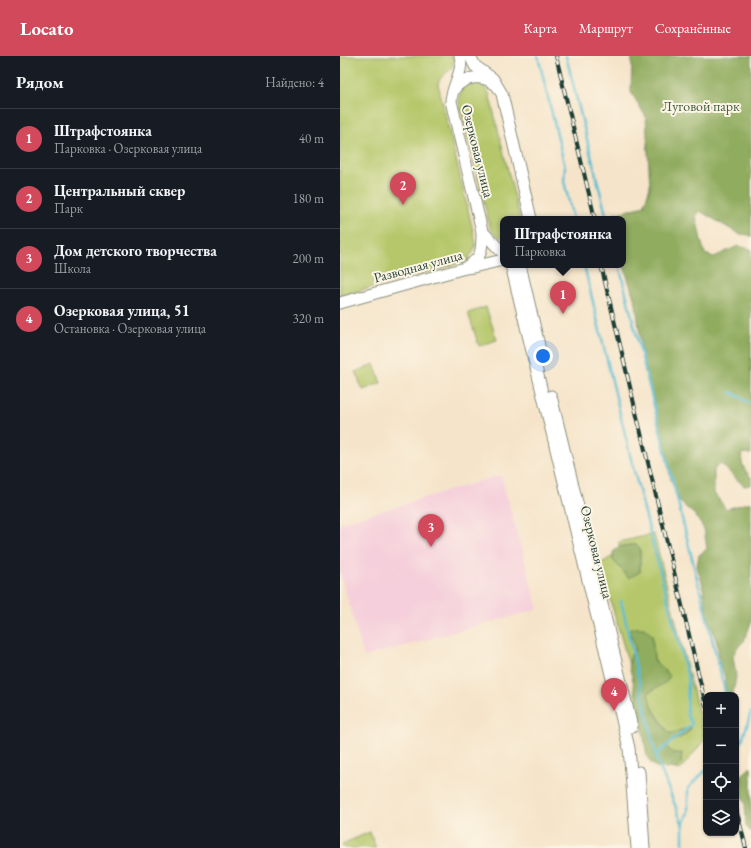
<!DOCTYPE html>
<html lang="ru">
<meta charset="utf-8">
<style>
body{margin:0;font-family:"EB Garamond",serif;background:#20242c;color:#f1f3f6}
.controls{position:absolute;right:12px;bottom:12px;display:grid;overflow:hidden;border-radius:8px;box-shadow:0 1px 3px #0004}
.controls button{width:36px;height:36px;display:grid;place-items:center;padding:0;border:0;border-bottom:1px solid #363941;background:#171b24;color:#f1f3f6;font:20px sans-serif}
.you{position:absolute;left:203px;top:300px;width:14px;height:14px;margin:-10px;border:3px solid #fff;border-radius:50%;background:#1a73e8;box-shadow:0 0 0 6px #1a73e833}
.badge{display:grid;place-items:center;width:26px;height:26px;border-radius:50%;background:#d1495b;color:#fff;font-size:13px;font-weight:700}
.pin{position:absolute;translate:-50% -33px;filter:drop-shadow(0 1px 2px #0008)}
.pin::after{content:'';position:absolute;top:21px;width:14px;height:12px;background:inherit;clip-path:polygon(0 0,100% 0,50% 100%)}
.popup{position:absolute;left:160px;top:160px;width:126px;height:52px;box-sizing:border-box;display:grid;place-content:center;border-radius:8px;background:#171b24;filter:drop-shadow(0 1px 3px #0005);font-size:13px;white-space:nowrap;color:#9ea1a6}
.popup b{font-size:15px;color:#f1f3f6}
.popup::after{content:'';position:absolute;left:50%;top:100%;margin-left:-8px;border:8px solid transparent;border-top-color:#171b24}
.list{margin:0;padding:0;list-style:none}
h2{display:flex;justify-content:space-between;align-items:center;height:52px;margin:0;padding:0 16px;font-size:17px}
h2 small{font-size:13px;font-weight:400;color:#9ea1a6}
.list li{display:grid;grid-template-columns:26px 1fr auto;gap:12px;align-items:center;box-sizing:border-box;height:60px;padding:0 16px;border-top:1px solid #363941}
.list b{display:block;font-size:15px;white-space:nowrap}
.list p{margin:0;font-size:13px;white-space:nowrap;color:#9ea1a6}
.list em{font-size:13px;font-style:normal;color:#9ea1a6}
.icon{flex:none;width:22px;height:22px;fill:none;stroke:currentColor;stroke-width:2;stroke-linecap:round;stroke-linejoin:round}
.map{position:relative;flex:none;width:411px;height:792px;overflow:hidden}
header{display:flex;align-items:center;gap:24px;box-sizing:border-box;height:56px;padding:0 20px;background:#d1495b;color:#fff}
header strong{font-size:19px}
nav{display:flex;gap:22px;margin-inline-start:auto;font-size:14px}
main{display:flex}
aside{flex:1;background:#171b24}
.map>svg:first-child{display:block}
</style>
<header>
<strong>Locato</strong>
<nav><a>Карта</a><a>Маршрут</a><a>Сохранённые</a></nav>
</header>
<main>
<aside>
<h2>Рядом<small>Найдено: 4</small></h2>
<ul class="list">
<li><span class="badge">1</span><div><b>Штрафстоянка</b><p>Парковка · Озерковая улица</p></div><em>40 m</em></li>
<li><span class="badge">2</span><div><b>Центральный сквер</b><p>Парк</p></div><em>180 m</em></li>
<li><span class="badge">3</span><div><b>Дом детского творчества</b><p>Школа</p></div><em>200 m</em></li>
<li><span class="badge">4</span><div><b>Озерковая улица, 51</b><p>Остановка · Озерковая улица</p></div><em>320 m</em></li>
</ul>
</aside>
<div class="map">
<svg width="411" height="792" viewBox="0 0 411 792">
<rect width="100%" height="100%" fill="#fcf5e5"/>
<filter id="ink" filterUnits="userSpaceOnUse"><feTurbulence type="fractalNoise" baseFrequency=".025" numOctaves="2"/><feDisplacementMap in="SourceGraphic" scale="8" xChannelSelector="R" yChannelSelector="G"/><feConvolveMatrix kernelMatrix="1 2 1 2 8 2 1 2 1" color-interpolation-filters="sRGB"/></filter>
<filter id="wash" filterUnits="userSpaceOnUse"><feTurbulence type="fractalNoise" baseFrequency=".012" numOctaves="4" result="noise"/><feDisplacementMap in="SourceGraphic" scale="16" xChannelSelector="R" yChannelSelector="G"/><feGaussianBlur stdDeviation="0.9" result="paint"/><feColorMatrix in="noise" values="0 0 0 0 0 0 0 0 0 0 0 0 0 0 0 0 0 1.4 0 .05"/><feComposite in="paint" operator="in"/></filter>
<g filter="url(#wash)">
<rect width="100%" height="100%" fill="#f5e4c9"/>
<!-- built -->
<path fill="#f5cfdb" d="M161 419 198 553 24 601 0 516V467Z"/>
<!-- green -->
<g fill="#b5c76a" stroke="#6a824f">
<path d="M2 0H113C117 17 102 14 98 28L136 187 134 195 129 201 130 204 0 240V1Z"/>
<path d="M136 26 142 28 149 37 180 163H163V182C156 180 153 178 150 171L119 46C119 34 124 28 136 26Z"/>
<path d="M146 251 157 284 139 290 128 257Z"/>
<path d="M34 308 41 327 23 334 15 316Z"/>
<path d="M314 478 365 683 340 714 336 713 341 708 333 697 327 691C333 682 345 683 351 672 343 672 337 677 329 677L310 648 308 637 314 633 319 609 314 604 312 579H290L295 588V595L291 599 289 609 260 508 273 500V504L300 516V493L296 488 279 491V486Z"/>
<path d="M30 776 36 792H4L2 788Z"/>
</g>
<!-- forest -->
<g fill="#90ac5e" stroke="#587449">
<path d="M292 0H411V181L410 179 399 178 360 155 356 160 361 184 365 198 374 201 398 190 411 193V398L402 397C400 405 404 415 411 421V429L404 430 381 408 374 413V437L386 453 411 446V567L404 585 396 593 393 600 396 620 394 633 392 639H385L383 638 385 633V621L380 609 377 587 367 558 362 526 357 510 359 499 367 493 364 473 354 458 340 446 331 424 325 394 303 305 296 248 283 207V163H274V158L304 150 310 131 306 61 291 36Z"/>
<path d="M296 488 300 493V516L289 522 273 504V496L279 491Z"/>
<path d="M290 572H304L312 579 314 604 330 620 326 626 308 637C311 652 320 665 329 677 337 677 343 672 351 672 344 683 333 682 327 691L333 697H342L341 708 336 713 316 711 311 707 307 701 302 669 296 644 293 625 289 609 291 599 295 595C295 586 290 582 290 572Z"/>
<path d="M411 711V776L406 770 405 747 400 736 401 720Z"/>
</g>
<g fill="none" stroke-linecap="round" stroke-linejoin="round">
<!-- stream -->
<g stroke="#55bcd3" stroke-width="2.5">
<path d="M198 0 225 111 224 125 233 163"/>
<path d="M226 0 267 163"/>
<path d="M244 209 291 403 348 623 347 659 352 668 316 699"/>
<path d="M279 209 386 639"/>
<path d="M391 336 411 348"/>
<path d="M281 545 317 704 343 769"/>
<path d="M396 681 398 691"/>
<path d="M396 692 398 691 402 685 411 656"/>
<path d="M343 792V769L348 756V732L366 714"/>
</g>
</g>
</g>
<g filter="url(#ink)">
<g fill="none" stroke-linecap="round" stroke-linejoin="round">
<defs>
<g id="minor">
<path d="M120 0C124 16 112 29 111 45L142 175C142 195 143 201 125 212"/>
<path d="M130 0 135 10 153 23 162 38 191 163"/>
<path d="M115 32C124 21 141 18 153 27"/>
<path d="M142 175 163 197"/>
<path d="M171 209 289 692 297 792"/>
<path d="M180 209 200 294"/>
<path d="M0 247 125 212 133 211 163 204"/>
<path d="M211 340 292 671"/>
<path d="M299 716 304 792"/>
</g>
</defs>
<!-- minor casing -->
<use href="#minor" stroke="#8a907e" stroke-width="13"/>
<!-- minor -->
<use href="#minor" stroke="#fff" stroke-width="11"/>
<defs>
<g id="rail">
<path d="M216 0 255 163"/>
<path d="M261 209 366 650"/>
<path d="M396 752 406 792"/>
</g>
</defs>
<!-- rail casing -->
<use href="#rail" stroke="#1f3d34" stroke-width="4"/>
<!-- rail -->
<use href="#rail" stroke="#fcf5e5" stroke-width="2.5" stroke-dasharray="8" stroke-linecap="butt"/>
</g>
</g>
<g text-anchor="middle" stroke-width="4" stroke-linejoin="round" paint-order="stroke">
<!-- park labels -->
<g font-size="14" fill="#3d593f" stroke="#fcf5e5">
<text x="361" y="55">Луговой парк</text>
</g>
<!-- street labels -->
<g font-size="14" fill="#1f3d34" stroke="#fcf5e5">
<text transform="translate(138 95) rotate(76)" y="5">Озерковая улица</text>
<text transform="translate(78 210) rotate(-15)" y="5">Разводная улица</text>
<text transform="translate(257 496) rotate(76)" y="5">Озерковая улица</text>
</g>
</g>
</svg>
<div class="controls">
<button>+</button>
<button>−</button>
<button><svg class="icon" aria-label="locate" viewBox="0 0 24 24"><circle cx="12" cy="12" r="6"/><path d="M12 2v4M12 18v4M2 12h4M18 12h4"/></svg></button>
<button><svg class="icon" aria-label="layers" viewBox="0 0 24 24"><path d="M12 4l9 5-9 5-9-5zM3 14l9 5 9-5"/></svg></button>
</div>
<div class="you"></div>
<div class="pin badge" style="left:223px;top:258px">1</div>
<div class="popup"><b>Штрафстоянка</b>Парковка</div>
<div class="pin badge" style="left:63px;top:149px">2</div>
<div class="pin badge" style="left:91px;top:491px">3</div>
<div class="pin badge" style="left:274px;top:655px">4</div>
</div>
</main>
